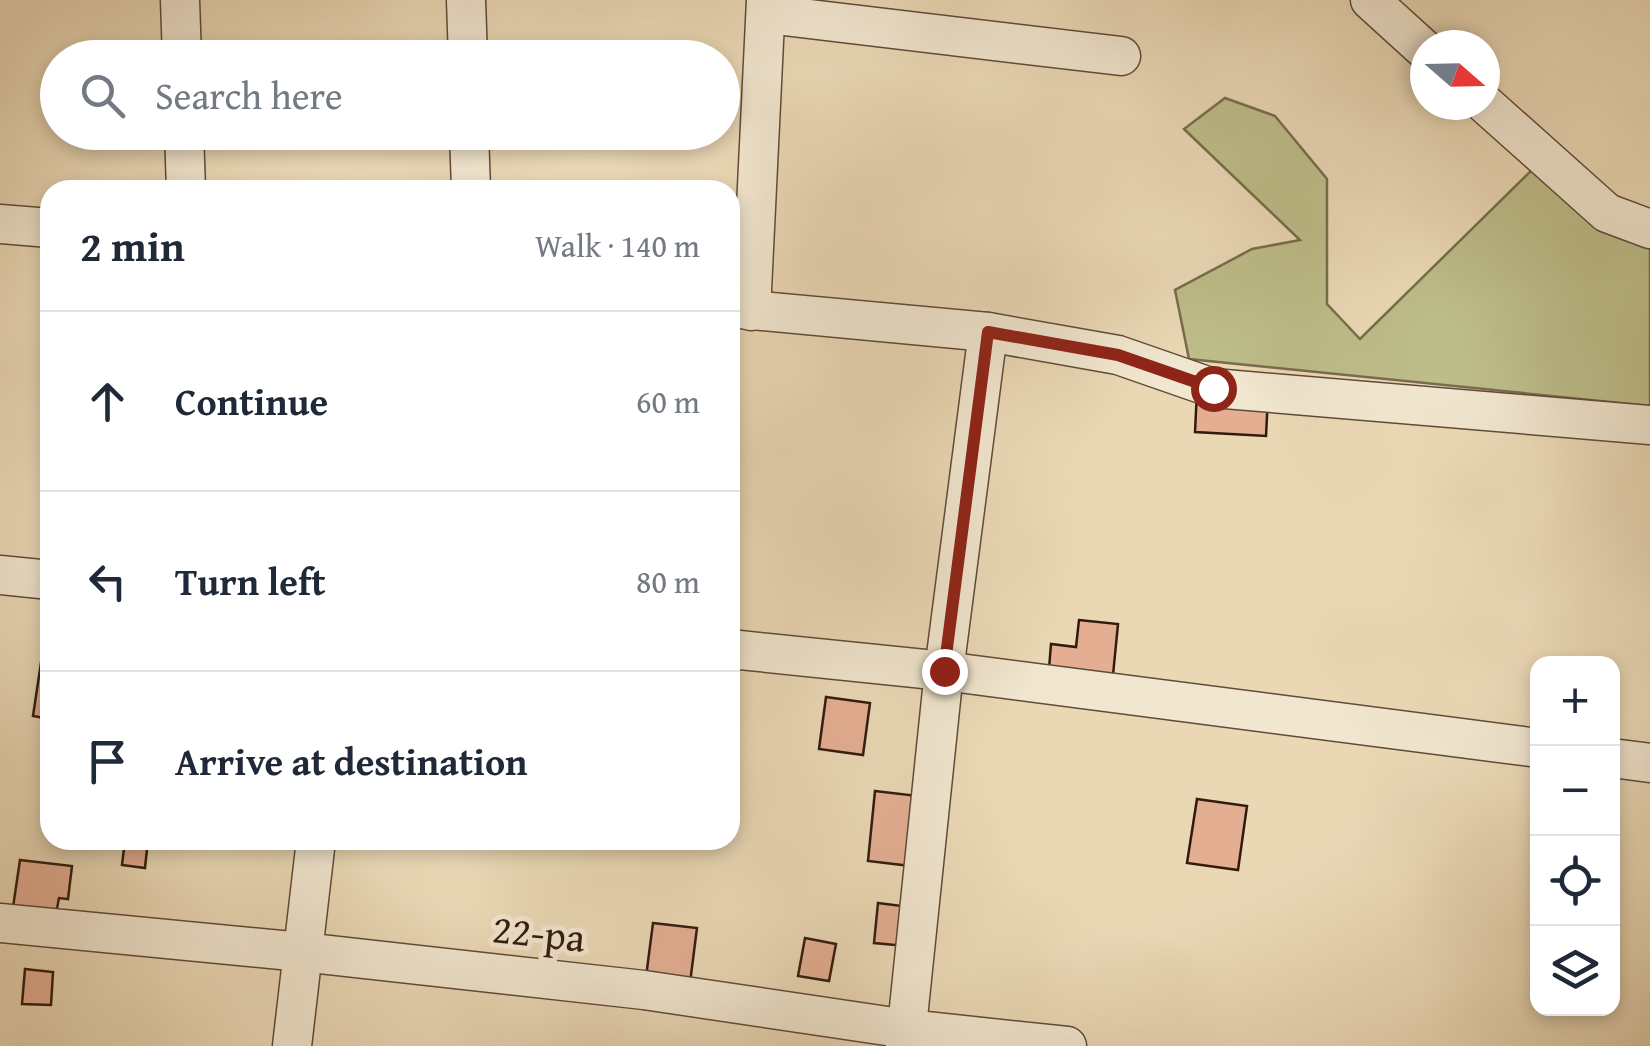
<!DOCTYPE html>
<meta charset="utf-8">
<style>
body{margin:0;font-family:"Gentium Book Plus",serif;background:#f6f6f7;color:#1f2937}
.controls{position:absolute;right:30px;bottom:30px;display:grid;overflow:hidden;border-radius:20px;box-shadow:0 5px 15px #0003}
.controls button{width:90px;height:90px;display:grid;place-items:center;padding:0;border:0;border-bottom:2px solid #e0e1e3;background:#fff;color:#1f2937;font:50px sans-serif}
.compass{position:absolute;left:1410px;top:30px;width:90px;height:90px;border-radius:50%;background:#fff;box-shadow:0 5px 15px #0003;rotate:110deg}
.stop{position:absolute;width:30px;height:30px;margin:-22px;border:8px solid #8f2418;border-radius:50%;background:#fff}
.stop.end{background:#8f2418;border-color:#fff;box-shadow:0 2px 10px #0008}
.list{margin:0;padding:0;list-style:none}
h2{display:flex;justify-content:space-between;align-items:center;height:130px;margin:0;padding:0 40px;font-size:42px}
h2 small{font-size:32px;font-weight:400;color:#747a83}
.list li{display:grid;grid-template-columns:65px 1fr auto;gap:30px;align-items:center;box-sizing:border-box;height:180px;padding:0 40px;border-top:2px solid #e0e1e3}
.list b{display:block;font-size:38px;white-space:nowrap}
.list em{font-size:32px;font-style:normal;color:#747a83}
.icon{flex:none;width:55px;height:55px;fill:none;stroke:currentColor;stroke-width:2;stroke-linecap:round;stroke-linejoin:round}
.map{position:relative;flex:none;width:1650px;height:1046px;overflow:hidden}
.search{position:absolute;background:#fff;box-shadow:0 5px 15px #0003;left:40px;top:40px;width:700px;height:110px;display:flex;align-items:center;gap:25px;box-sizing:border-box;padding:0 35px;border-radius:55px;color:#747a83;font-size:38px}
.panel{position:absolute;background:#fff;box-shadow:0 5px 15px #0003;left:40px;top:180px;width:700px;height:670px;border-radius:30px}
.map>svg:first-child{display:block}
</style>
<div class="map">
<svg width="1650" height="1046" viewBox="0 0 1650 1046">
<rect width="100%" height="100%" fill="#ead8b5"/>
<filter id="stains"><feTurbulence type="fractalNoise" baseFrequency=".002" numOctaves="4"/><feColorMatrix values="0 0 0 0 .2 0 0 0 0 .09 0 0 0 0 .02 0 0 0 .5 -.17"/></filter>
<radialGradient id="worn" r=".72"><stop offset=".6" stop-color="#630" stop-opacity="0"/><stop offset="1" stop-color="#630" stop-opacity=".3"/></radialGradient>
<!-- green -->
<path fill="#bdbd89" stroke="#786c4c" stroke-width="2.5" d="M1225 98 1275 116 1327 179V304L1360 339 1541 161 1650 233V406L1189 359 1175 290 1252 249 1300 240 1184 129Z"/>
<!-- building -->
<g fill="#e4ae93" stroke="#321b0e" stroke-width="2.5">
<path d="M1197 391 1268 396 1266 436 1195 432Z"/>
<path d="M1079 620 1118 624 1113 675 1049 669 1051 644 1076 647Z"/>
<path d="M42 656 50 657V719L33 716Z"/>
<path d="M826 697 870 703 863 755 819 749Z"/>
<path d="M875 791 918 796 911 866 868 861Z"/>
<path d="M1197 799 1247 806 1238 870 1187 863Z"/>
<path d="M125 840H148L145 868 122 865Z"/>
<path d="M20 860 72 866 68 899 59 898 55 919 12 914Z"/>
<path d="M878 903 910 907 906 946 874 943Z"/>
<path d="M653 923 697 928 690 983 646 977Z"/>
<path d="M805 938 836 944 829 981 798 976Z"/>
<path d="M25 969 53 972 51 1005 22 1004Z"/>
</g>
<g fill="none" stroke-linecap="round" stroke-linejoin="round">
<defs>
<g id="minor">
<path d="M180 0 182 58"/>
<path d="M466 0 468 58"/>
<path d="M1370 0 1425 50"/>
<path d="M767 14 1121 56"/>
<path d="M1485 104 1607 213 1650 229"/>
<path d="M184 132 186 190"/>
<path d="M469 132 471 190"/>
<path d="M0 224 50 228"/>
<path d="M730 308 988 332 1118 355 1213 388 1650 425"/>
<path d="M751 311 766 0"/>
<path d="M0 575 50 580"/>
<path d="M730 649 944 671 1538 748"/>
<path d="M1612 758 1650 763"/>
<path d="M0 923 302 952 644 990 907 1029 1067 1046"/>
<path d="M292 1046 316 840"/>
<path d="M905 1046 944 671 988 332"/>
</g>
</defs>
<!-- minor casing -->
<use href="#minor" stroke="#604a38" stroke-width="41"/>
<!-- minor -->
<use href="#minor" stroke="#f1e6cf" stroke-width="38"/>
</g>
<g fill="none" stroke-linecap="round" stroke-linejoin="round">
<!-- route -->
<path stroke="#8f2418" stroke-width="12" d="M944 671 988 332 1118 355 1213 388"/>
</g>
<g text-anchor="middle" stroke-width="10" stroke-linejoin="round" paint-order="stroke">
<!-- street labels -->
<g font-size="40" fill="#321b0e" stroke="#f1e6cf">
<text transform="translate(539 933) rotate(6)" y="14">22-ра</text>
</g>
</g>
<rect width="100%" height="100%" filter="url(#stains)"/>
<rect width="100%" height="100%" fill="url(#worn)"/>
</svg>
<div class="controls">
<button>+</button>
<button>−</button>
<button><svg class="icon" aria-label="locate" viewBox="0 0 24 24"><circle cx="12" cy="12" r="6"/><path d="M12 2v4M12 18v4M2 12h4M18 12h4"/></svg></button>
<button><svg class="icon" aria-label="layers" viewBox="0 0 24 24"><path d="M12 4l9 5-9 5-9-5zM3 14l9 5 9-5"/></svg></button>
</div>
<svg class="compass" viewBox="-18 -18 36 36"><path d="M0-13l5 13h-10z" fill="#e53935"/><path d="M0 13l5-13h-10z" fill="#747a83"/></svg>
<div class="stop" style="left:1213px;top:388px"></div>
<div class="stop end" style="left:944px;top:671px"></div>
<div class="search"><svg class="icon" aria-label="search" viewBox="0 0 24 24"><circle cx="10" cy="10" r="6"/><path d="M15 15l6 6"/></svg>Search here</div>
<section class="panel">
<h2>2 min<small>Walk · 140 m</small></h2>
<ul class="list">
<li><svg class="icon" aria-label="ahead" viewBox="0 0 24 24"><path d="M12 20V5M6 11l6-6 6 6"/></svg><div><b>Continue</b></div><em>60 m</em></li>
<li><svg class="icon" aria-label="left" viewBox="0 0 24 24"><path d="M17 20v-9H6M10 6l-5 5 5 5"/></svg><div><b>Turn left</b></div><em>80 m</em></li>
<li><svg class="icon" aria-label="arrive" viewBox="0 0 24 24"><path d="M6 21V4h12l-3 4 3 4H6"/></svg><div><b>Arrive at destination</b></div></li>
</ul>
</section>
</div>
